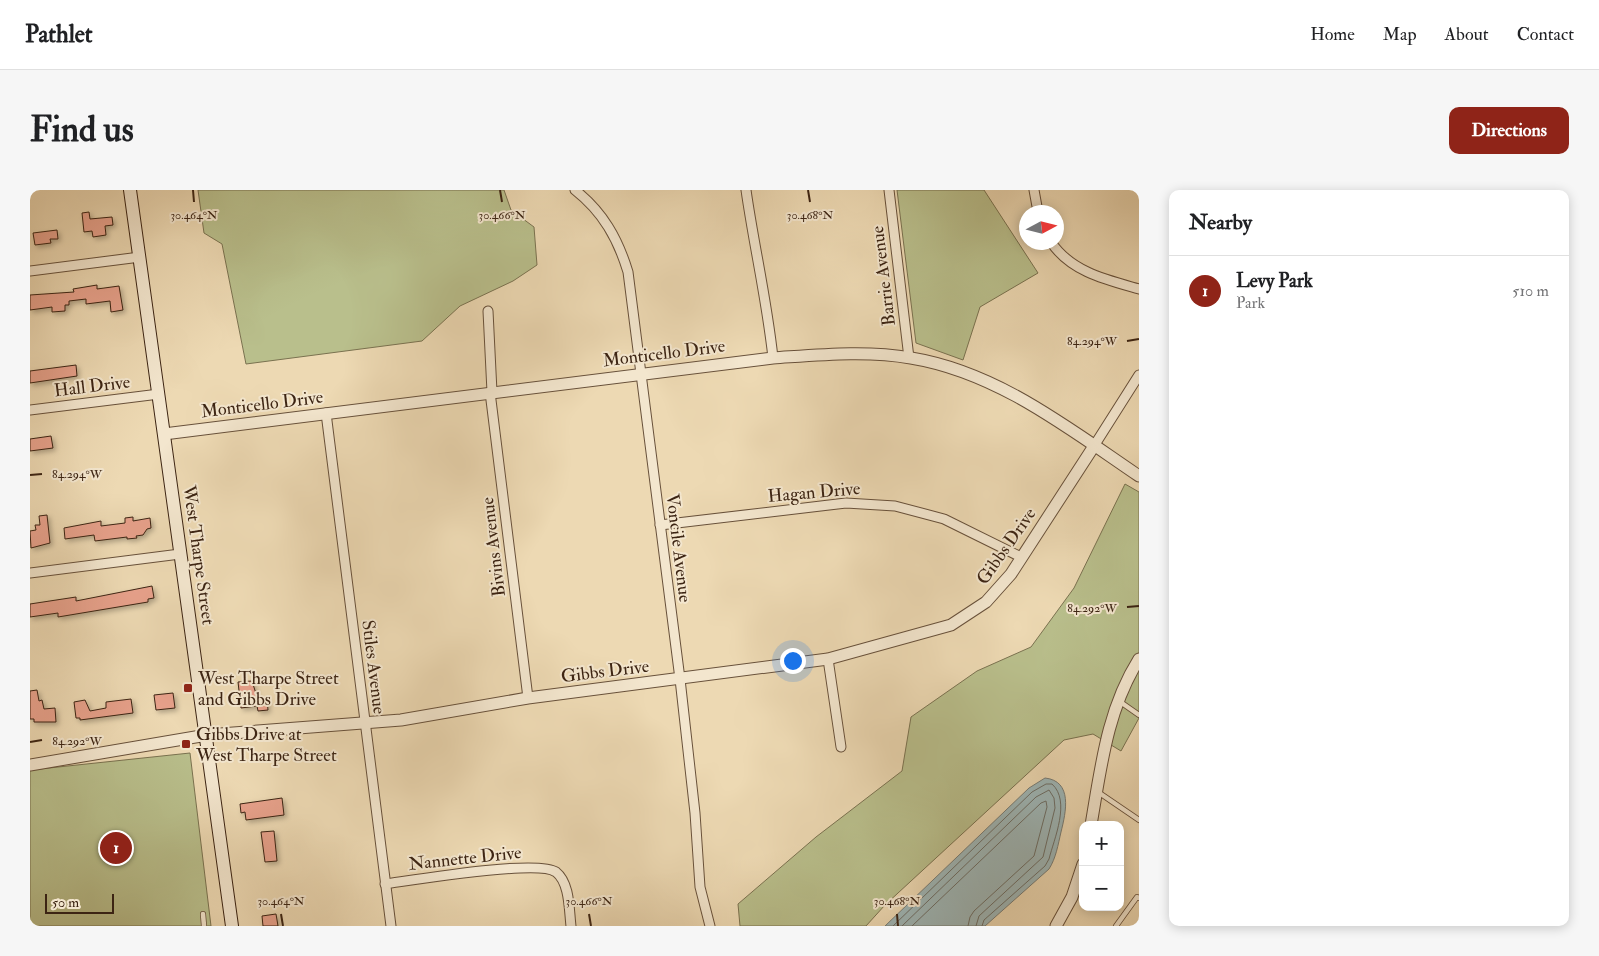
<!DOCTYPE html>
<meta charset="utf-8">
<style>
body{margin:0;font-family:"IM FELL Double Pica",serif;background:#f6f6f6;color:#202124}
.controls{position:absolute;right:15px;bottom:15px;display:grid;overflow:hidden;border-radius:10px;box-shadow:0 2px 12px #0003}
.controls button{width:45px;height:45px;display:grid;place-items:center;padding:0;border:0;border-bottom:1px solid #e0e0e0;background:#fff;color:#202124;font:25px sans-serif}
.compass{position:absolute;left:989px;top:15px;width:45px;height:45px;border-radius:50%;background:#fff;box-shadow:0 2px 12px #0003;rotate:83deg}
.scale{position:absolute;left:15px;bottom:12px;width:69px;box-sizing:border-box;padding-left:5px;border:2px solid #3c2413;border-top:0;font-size:14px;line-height:18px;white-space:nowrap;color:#3c2413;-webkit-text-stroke:4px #f3e6ce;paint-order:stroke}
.you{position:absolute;left:762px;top:470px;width:18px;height:18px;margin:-12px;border:4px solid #fff;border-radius:50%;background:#1a73e8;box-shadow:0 0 0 8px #1a73e833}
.badge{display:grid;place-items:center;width:32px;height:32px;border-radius:50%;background:#8f2418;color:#fff;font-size:16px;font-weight:700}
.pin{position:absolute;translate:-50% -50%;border:2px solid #fff;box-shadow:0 1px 5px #0006}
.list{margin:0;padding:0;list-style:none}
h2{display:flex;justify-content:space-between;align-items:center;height:65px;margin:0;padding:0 20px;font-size:21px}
h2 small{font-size:16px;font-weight:400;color:#757577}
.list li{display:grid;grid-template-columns:32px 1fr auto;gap:15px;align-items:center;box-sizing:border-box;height:70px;padding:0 20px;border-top:1px solid #e0e0e0}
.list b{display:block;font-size:19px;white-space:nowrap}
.list p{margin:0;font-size:16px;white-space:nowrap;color:#757577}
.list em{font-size:16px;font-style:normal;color:#757577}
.map{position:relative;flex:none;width:1109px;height:736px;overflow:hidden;border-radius:10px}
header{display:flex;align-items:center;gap:30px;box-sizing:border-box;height:70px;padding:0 25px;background:#fff;border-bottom:1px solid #e0e0e0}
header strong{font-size:24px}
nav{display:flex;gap:28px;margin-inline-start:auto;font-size:18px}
.intro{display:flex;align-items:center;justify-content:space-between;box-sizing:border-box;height:120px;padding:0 30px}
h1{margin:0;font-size:35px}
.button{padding:12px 22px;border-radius:10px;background:#8f2418;color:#fff;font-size:18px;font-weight:700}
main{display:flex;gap:30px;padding:0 30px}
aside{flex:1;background:#fff;border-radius:10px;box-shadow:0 2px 12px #0003}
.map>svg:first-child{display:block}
</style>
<header>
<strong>Pathlet</strong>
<nav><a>Home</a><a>Map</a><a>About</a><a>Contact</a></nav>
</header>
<div class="intro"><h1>Find us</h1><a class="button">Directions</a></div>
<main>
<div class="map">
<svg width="1109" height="736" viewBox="0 0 1109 736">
<defs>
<filter id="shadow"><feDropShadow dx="2.5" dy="2.5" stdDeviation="2.5" flood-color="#0004"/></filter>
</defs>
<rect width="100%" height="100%" fill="#edd9b3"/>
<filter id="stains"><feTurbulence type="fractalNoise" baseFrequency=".004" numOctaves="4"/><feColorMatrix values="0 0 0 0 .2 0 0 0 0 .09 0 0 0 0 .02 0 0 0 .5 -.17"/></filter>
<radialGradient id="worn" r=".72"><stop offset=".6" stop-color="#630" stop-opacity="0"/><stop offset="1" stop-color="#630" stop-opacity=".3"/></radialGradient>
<!-- green -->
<g fill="#b9bf8c" stroke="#7a7250">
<path d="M168 0H474L481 20 504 37 507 75 483 91 430 116 392 151 216 174 192 54 174 43Z"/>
<path d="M867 0H954L1008 83 950 117 933 170 886 153Z"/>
<path d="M1095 294 1109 302V528L1091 561 1063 544 1034 550 855 715 836 736H710L708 714 786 647 872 581 881 527 947 481 1001 457 1044 398Z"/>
<path d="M160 563 181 736H0V580Z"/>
</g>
<!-- water -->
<path fill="#9eb7b8" stroke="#777c76" d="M1015 588C1043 591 1036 622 1031 642 1028 655 1026 668 1019 679L955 736H855L999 598Z"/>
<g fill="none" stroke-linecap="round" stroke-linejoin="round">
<!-- shore -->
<g stroke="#6d6e66" stroke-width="1">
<path d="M863 736 1002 602 1016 594H1022C1041 611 1024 649 1019 669L1015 676 954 730 952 736"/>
<path d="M872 736 1006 607 1019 600 1024 608 1025 618 1013 667 949 726 946 736"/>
<path d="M882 736 1011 613 1016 611 1017 617 1004 666 944 721 940 727 938 736"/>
</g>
</g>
<!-- building -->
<g fill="#e7a18b" stroke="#3c2413" filter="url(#shadow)">
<path d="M59 22 60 29 82 27 83 35 75 36 76 45 63 47 62 41 54 42 52 23Z"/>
<path d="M27 40 28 49H20L21 53 5 55 3 43Z"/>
<path d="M67 95V99L89 96 93 120 81 122 80 111 56 114V109L39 111V115H35V121L22 122V117L0 120V105L44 102 43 99Z"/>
<path d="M46 175 47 186 0 193V181Z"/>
<path d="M21 246 23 258 0 261V249Z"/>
<path d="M17 325 20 353 1 358 0 341 6 340 5 335H10L9 326Z"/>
<path d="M103 327V331L120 328 121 338 117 339 113 345 106 346 107 348 97 349V347L65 351 64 345 35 349 34 338 71 331V336L95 333V328Z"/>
<path d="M122 396 124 408 118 409V412L28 427V423L0 427V414L46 407V411Z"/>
<path d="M222 491 228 510 237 509 238 520 228 521 227 516 211 518 208 492Z"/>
<path d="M7 500 9 511 12 510 14 519 25 518 26 532H4V529H0V501Z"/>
<path d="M143 503 145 518 126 520 124 505Z"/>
<path d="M101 509 103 523 50 530V528H46L44 512 55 510 60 521 76 518V512Z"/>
<path d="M252 608 254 625 216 630 215 622 211 623 210 614Z"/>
<path d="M244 641 247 671 235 672 231 642Z"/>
<path d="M246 724 248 736H233L232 726Z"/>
</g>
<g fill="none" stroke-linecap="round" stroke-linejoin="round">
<defs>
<g id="service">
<path d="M1089 511 1109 525"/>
<path d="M1068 602 1109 630"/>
<path d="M173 724 174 736"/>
<path d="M1086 736 1107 707 1109 708"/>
</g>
<g id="minor">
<path d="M545 0C573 22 588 49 598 82L650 489 665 623 670 697 680 736"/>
<path d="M716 0C724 56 737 111 743 168"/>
<path d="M859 0 879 168"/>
<path d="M1004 0 1008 22"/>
<path d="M1021 52C1041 82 1077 90 1109 99"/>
<path d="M0 81 110 67"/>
<path d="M458 121 462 202"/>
<path d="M460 202 498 508"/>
<path d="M0 220 129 204"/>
<path d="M296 223 361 736"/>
<path d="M1064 256 1109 185"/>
<path d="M630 335 816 313 865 316 914 329 991 367"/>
<path d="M0 383 150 364"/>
<path d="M798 469 811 557"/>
<path d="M355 694C384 690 508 669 526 682 540 693 539 720 541 736"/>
</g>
<g id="tertiary">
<path d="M134 244 743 168C788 165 836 160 881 168 967 182 1038 238 1109 286"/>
<path d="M0 575 177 545 371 530 498 508 798 469 921 435 956 412 981 384 1064 256"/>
<path d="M1061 635C1071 577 1077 520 1109 469"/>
<path d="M1026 736 1042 707 1053 674"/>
</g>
<path id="secondary" d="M100 0 202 736"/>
</defs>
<!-- service casing -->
<use href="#service" stroke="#68513b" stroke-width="6"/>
<!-- minor casing -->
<use href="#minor" stroke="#68513b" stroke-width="11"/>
<!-- tertiary casing -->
<use href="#tertiary" stroke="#68513b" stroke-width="13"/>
<!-- secondary casing -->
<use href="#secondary" stroke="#3c2413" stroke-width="14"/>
<!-- service -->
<use href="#service" stroke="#f3e6ce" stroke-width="4.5"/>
<!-- minor -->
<use href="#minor" stroke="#f3e6ce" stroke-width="9"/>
<!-- tertiary -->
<use href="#tertiary" stroke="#f3e6ce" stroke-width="11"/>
<!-- secondary -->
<use href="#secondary" stroke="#f3e6ce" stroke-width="12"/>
</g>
<!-- ticks -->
<path fill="none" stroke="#3c2413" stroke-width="2" d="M163 0 164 12M470 0 472 12M778 0 780 12M1097 151 1109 149M0 285 12 284M1097 417 1109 416M0 552 12 550M251 724 253 736M559 724 561 736M867 724 868 736"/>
<!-- markers -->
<g fill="#8f2418" stroke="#f3e6ce" stroke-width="2">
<rect x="153" y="493" width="10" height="10" rx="2.5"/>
<rect x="151" y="549" width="10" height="10" rx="2.5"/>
</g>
<g text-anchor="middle" stroke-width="4" stroke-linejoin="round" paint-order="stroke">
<!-- street labels -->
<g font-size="18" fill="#3c2413" stroke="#f3e6ce">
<text transform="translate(853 86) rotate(-97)" y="6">Barrie Avenue</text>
<text transform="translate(634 163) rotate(-7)" y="6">Monticello Drive</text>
<text transform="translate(62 196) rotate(-7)" y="6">Hall Drive</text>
<text transform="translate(232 214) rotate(-7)" y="6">Monticello Drive</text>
<text transform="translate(784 302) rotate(-5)" y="6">Hagan Drive</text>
<text transform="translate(976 356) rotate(-55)" y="6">Gibbs Drive</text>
<text transform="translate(463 357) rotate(-97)" y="6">Bivins Avenue</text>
<text transform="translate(649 358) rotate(83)" y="6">Voncile Avenue</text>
<text transform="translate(169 365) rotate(82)" y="6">West Tharpe Street</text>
<text transform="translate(344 477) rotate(83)" y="6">Stiles Avenue</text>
<text transform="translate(575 481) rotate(-7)" y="6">Gibbs Drive</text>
<text transform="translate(435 668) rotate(-6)" y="6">Nannette Drive</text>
</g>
<!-- poi labels -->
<g font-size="18" fill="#3c2413" stroke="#f3e6ce" text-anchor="start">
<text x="168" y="494">West Tharpe Street<tspan x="168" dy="21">and Gibbs Drive</tspan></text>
<text x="166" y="550">Gibbs Drive at<tspan x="166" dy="21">West Tharpe Street</tspan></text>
</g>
</g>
<g font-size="12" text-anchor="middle" fill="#3c2413" stroke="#f3e6ce" stroke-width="4" stroke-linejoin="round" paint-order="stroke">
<text x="164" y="29">30.464°N</text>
<text x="472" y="29">30.466°N</text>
<text x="780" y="29">30.468°N</text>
<text x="1062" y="155">84.294°W</text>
<text x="47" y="288">84.294°W</text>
<text x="1062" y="422">84.292°W</text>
<text x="47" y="555">84.292°W</text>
<text x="251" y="715">30.464°N</text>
<text x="559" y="715">30.466°N</text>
<text x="867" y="715">30.468°N</text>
</g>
<rect width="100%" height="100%" filter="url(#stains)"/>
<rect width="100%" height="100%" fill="url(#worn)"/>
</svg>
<div class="controls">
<button>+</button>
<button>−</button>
</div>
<svg class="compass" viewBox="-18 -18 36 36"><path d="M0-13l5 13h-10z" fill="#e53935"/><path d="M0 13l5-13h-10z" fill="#757577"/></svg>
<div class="scale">50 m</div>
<div class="you"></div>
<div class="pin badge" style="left:86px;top:658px">1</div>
</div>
<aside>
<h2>Nearby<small></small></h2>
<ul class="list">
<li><span class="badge">1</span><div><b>Levy Park</b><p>Park</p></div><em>510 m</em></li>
</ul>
</aside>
</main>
